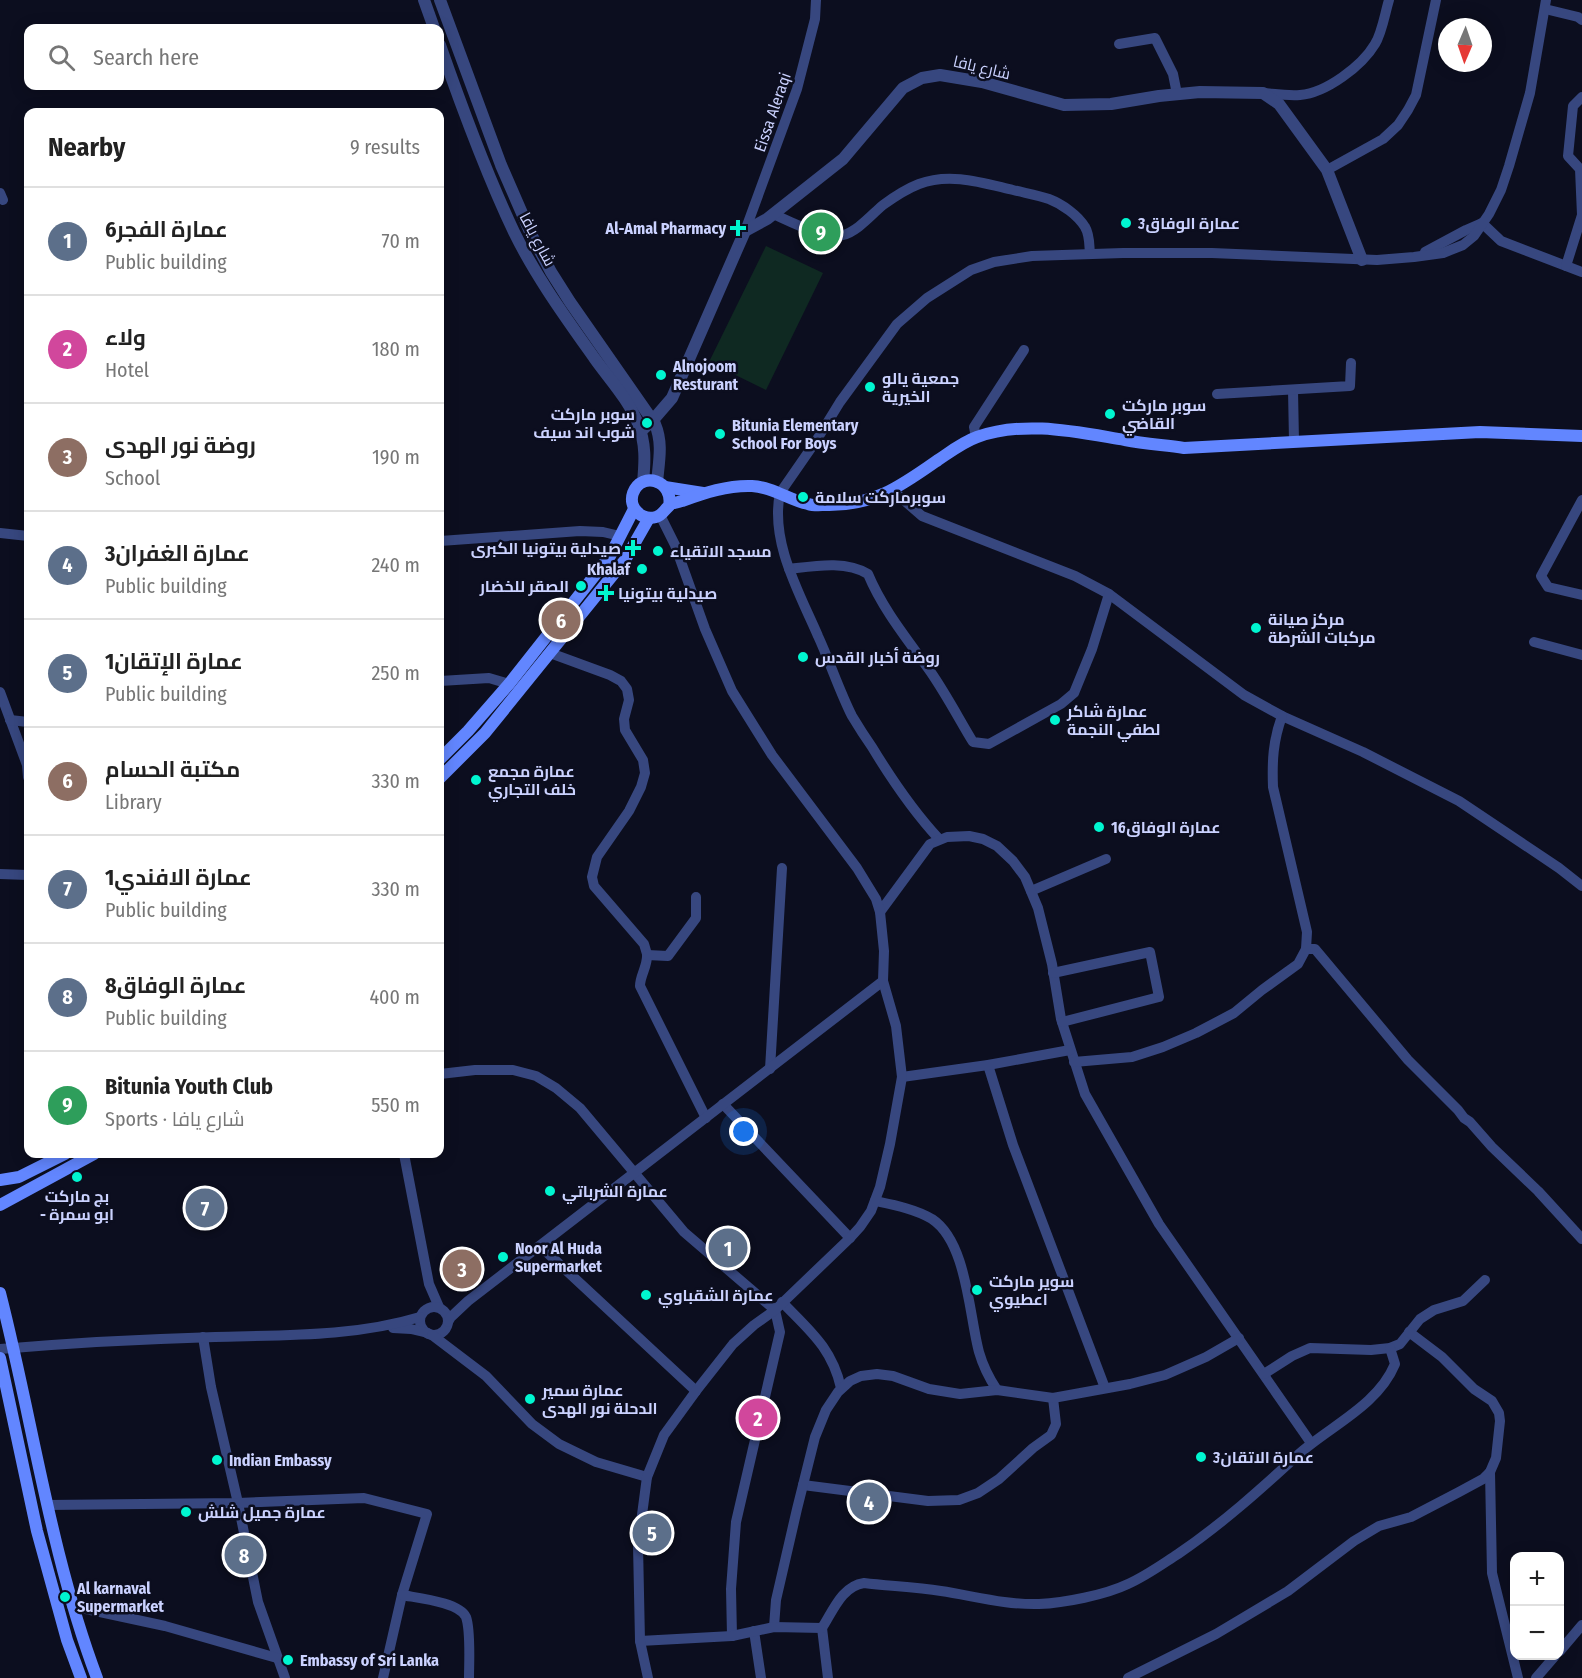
<!DOCTYPE html>
<meta charset="utf-8">
<style>
body{margin:0;font-family:"Fira Sans Condensed",Cairo,sans-serif;background:#f2f2f2;color:#222}
.controls{position:absolute;right:18px;bottom:18px;display:grid;overflow:hidden;border-radius:12px;box-shadow:0 3px 15px #0003}
.controls button{width:54px;height:54px;display:grid;place-items:center;padding:0;border:0;border-bottom:2px solid #e0e0e0;background:#fff;color:#222;font:30px sans-serif}
.compass{position:absolute;left:1438px;top:18px;width:54px;height:54px;border-radius:50%;background:#fff;box-shadow:0 3px 15px #0003;rotate:182deg}
.you{position:absolute;left:744px;top:1132px;width:21px;height:21px;margin:-15px;border:4px solid #fff;border-radius:50%;background:#1a73e8;box-shadow:0 0 0 9px #1a73e833}
.badge{display:grid;place-items:center;width:39px;height:39px;border-radius:50%;background:#db2777;color:#fff;font-size:20px;font-weight:700}
.pin{position:absolute;translate:-50% -50%;border:3px solid #fff;box-shadow:0 2px 6px #0006}
.list{margin:0;padding:0;list-style:none}
h2{display:flex;justify-content:space-between;align-items:center;height:78px;margin:0;padding:0 24px;font-size:26px}
h2 small{font-size:20px;font-weight:400;color:#767676}
.list li{display:grid;grid-template-columns:39px 1fr auto;gap:18px;align-items:center;box-sizing:border-box;height:108px;padding:0 24px;border-top:2px solid #e0e0e0}
.list b{display:block;font-size:22px;white-space:nowrap}
.list p{margin:0;font-size:20px;white-space:nowrap;color:#767676}
.list em{font-size:20px;font-style:normal;color:#767676}
.icon{flex:none;width:33px;height:33px;fill:none;stroke:currentColor;stroke-width:2;stroke-linecap:round;stroke-linejoin:round}
.map{position:relative;flex:none;width:1582px;height:1678px;overflow:hidden}
.search{position:absolute;background:#fff;box-shadow:0 3px 15px #0003;left:24px;top:24px;width:420px;height:66px;display:flex;align-items:center;gap:15px;box-sizing:border-box;padding:0 21px;border-radius:12px;color:#767676;font-size:22px}
.panel{position:absolute;background:#fff;box-shadow:0 3px 15px #0003;left:24px;top:108px;width:420px;height:1050px;border-radius:12px}
.map>svg:first-child{display:block}
</style>
<div class="map">
<svg width="1582" height="1678" viewBox="0 0 1582 1678">
<rect width="100%" height="100%" fill="#0c0e1f"/>
<!-- garden -->
<path fill="#0f2922" d="M766 246 823 273 766 390 709 362Z"/>
<g fill="none" stroke-linecap="round" stroke-linejoin="round">
<!-- minor -->
<g stroke="#37477f" stroke-width="10">
<path d="M1545 9 1578 17 1582 20"/>
<path d="M1119 44 1155 38 1173 74 1177 94"/>
<path d="M1263 93C1275 94 1288 96 1300 95 1326 93 1362 66 1375 44 1382 33 1385 13 1389 0"/>
<path d="M1327 170 1383 139 1398 125 1408 110 1416 95 1436 0"/>
<path d="M0 193 3 200"/>
<path d="M773 214C791 222 823 239 843 235 858 231 871 215 883 205 894 197 906 189 919 184 950 172 983 183 1013 190 1025 193 1038 195 1049 199 1062 204 1078 215 1085 227 1090 235 1089 245 1090 254"/>
<path d="M1482 223 1501 241 1582 272"/>
<path d="M745 231 797 89 815 19 816 0"/>
<path d="M1425 252 1466 230 1482 223"/>
<path d="M1566 266 1582 215 1580 169 1568 156 1573 106 1582 97"/>
<path d="M1293 390 1294 441"/>
<path d="M1217 394 1350 386 1351 363"/>
<path d="M976 437 974 427 1024 350"/>
<path d="M892 490 922 516 1075 576 1109 594 1244 695 1282 716 1363 752 1459 801 1559 868 1582 886"/>
<path d="M1582 500 1541 576 1548 587 1582 595"/>
<path d="M0 533 28 536"/>
<path d="M440 541 580 531 603 532 620 536"/>
<path d="M789 569C814 566 846 560 868 574 883 610 908 640 930 671 946 694 959 719 973 742L989 744 1061 704 1074 693 1092 649 1109 594"/>
<path d="M1534 642 1582 655"/>
<path d="M550 653 610 675 621 681 627 689 629 700 624 719 625 730 643 760 645 773 641 787 629 811 597 857 592 877 594 886 644 944C645 947 646 951 647 954 648 966 640 975 640 986L706 1118"/>
<path d="M440 681 489 678 509 684"/>
<path d="M0 692 27 765 28 777"/>
<path d="M10 720 28 722"/>
<path d="M939 839C913 811 892 780 872 747 865 737 858 726 852 716 839 690 830 662 818 636 799 592 770 542 780 493L816 441 840 402 897 324 927 298 971 270 994 262 1032 256 1123 253H1212L1377 260 1414 257 1443 253 1463 245 1474 236 1489 214 1501 190 1509 166 1530 93 1546 0"/>
<path d="M0 874 28 875"/>
<path d="M1031 891 1106 859"/>
<path d="M880 912 930 844 947 837 969 836 983 839 997 846 1013 861 1025 877 1038 908 1052 964 1061 1019 1085 1094 1159 1224 1311 1443"/>
<path d="M1306 949H1315L1408 1060 1458 1110 1464 1118 1470 1122 1492 1147 1538 1191 1582 1239"/>
<path d="M647 955 668 956 696 918V897"/>
<path d="M1053 973 1150 952 1159 997 1062 1022"/>
<path d="M1074 1062 1132 1057 1163 1047 1196 1033 1234 1013 1262 990 1298 964 1306 949 1307 932 1273 787C1272 761 1273 741 1282 716"/>
<path d="M988 1065 1013 1145 1105 1388"/>
<path d="M770 1069 782 868"/>
<path d="M440 1074 475 1070H513L536 1076 556 1088 580 1108 684 1232 775 1310 780 1332 736 1522 731 1589 732 1636"/>
<path d="M902 1077 988 1065 1070 1050"/>
<path d="M723 1104 850 1238"/>
<path d="M404 1154 429 1284 439 1307"/>
<path d="M875 1201C894 1205 915 1209 932 1219 967 1242 969 1315 979 1352 983 1366 989 1378 997 1390"/>
<path d="M540 1246 696 1391"/>
<path d="M782 1302C810 1331 832 1348 841 1388"/>
<circle cx="434" cy="1321" r="14"/>
<path d="M448 1322 451 1317 468 1301 883 981"/>
<path d="M393 1328 411 1329 428 1333"/>
<path d="M432 1335 486 1376 532 1424 559 1444 596 1462 647 1477"/>
<path d="M203 1337 211 1387 238 1503 258 1602 285 1678"/>
<path d="M0 1349C71 1343 144 1339 215 1337 283 1335 354 1337 420 1317"/>
<path d="M1264 1374 1292 1356 1310 1348 1371 1350 1390 1348 1400 1344 1420 1319 1434 1310 1463 1301 1485 1280"/>
<path d="M1490 1472 1492 1573 1518 1678"/>
<path d="M803 1485 928 1501 959 1500 978 1493 999 1479 1033 1448 1051 1435 1056 1424 1053 1398"/>
<path d="M47 1505 238 1503 364 1498 427 1514 402 1595 383 1678"/>
<path d="M402 1595C417 1598 459 1602 466 1617 471 1631 469 1663 469 1678"/>
<path d="M72 1606 165 1626 277 1658"/>
<path d="M774 1627 776 1600 797 1509 815 1437 826 1410 838 1392 850 1381 861 1376 877 1374 893 1376 929 1389 960 1394 997 1390 1053 1398 1130 1384 1165 1375 1206 1357 1239 1338"/>
<path d="M822 1628 828 1678"/>
<path d="M754 1631 761 1678"/>
<path d="M640 1641 732 1636 774 1627 822 1628C833 1611 842 1586 864 1583 889 1586 915 1587 941 1591 974 1596 1006 1605 1039 1604 1064 1603 1105 1595 1128 1584 1146 1576 1161 1565 1178 1554 1222 1524 1261 1489 1300 1453 1332 1425 1378 1405 1395 1364L1390 1348"/>
<path d="M1560 1651 1582 1625"/>
<path d="M648 1678 640 1641 638 1545 647 1477 664 1435 696 1391 733 1344 754 1325 775 1310 850 1238 860 1227 871 1211 880 1187 890 1144 902 1077 896 1026 883 981 884 951 880 912 876 899 857 868 772 755 732 691 705 629 675 545 660 515"/>
<path d="M1128 1678 1216 1634 1288 1591 1354 1541 1379 1526 1411 1517 1459 1492 1483 1479 1490 1472 1496 1458 1500 1421 1499 1413 1492 1401 1474 1389 1442 1357 1409 1332"/>
<path d="M1536 1678 1555 1656"/>
</g>
<!-- tertiary -->
<g stroke="#37477f" stroke-width="12">
<path d="M424 0 434 28"/>
<path d="M440 0 501 165 531 234 551 272 570 302 655 424C663 443 659 461 657 482"/>
<path d="M440 45C462 108 485 171 514 232 536 277 566 318 595 359 610 380 629 400 638 424 646 443 645 462 643 482"/>
<path d="M641 431 653 420 672 398 745 231 767 219 843 159 903 88 922 78 940 75 982 82 1064 105 1111 104 1159 96 1200 92 1263 93 1279 104 1327 170 1362 260"/>
</g>
<!-- secondary -->
<g stroke="#6286ff" stroke-width="12">
<path d="M665 487 703 493"/>
<path d="M669 506C674 481 642 470 633 493 628 507 641 521 656 517 663 515 664 510 669 506 671 503 678 502 682 501 704 493 728 485 752 486 773 487 789 500 808 504 814 506 821 505 826 505 874 506 901 486 938 460 950 452 963 442 977 437 1025 420 1076 432 1125 440 1145 444 1164 445 1184 448L1480 432 1582 436"/>
<path d="M440 759 468 731 509 684 610 556 634 509"/>
<path d="M440 778 485 733 625 560 649 518"/>
<path d="M0 1180 19 1177 65 1154"/>
<path d="M0 1205 94 1154"/>
<path d="M0 1293C33 1422 50 1553 97 1678"/>
<path d="M0 1358 37 1531 67 1640 81 1678"/>
</g>
</g>
<!-- markers -->
<g fill="#00f6d0" stroke="#0c0e1f" stroke-width="2">
<circle cx="1126" cy="223" r="6"/>
<path d="M735 219h6v6h6v6h-6v6h-6v-6h-6v-6h6z"/>
<circle cx="661" cy="375" r="6"/>
<circle cx="870" cy="387" r="6"/>
<circle cx="1110" cy="414" r="6"/>
<circle cx="647" cy="423" r="6"/>
<circle cx="720" cy="434" r="6"/>
<circle cx="803" cy="497" r="6"/>
<path d="M630 539h6v6h6v6h-6v6h-6v-6h-6v-6h6z"/>
<circle cx="658" cy="551" r="6"/>
<circle cx="642" cy="569" r="6"/>
<circle cx="581" cy="586" r="6"/>
<path d="M603 584h6v6h6v6h-6v6h-6v-6h-6v-6h6z"/>
<circle cx="1256" cy="628" r="6"/>
<circle cx="803" cy="657" r="6"/>
<circle cx="1055" cy="720" r="6"/>
<circle cx="476" cy="780" r="6"/>
<circle cx="1099" cy="827" r="6"/>
<circle cx="77" cy="1177" r="6"/>
<circle cx="550" cy="1191" r="6"/>
<circle cx="503" cy="1257" r="6"/>
<circle cx="977" cy="1290" r="6"/>
<circle cx="646" cy="1295" r="6"/>
<circle cx="530" cy="1399" r="6"/>
<circle cx="1201" cy="1457" r="6"/>
<circle cx="217" cy="1460" r="6"/>
<circle cx="186" cy="1512" r="6"/>
<circle cx="65" cy="1597" r="6"/>
<circle cx="288" cy="1660" r="6"/>
</g>
<g text-anchor="middle" stroke-width="5" stroke-linejoin="round" paint-order="stroke">
<!-- street labels -->
<g font-size="16" fill="#cbd2ff" stroke="#0c0e1f">
<text transform="translate(982 67) rotate(13)" y="6">شارع يافا</text>
<text transform="translate(772 112) rotate(-71)" y="6">Eissa Aleraqi</text>
<text transform="translate(538 239) rotate(62)" y="6">شارع يافا</text>
</g>
<!-- poi labels -->
<g font-size="16" font-weight="bold" fill="#cbd2ff" stroke="#0c0e1f" text-anchor="start">
<text x="1138" y="229">عمارة الوفاق3</text>
<text x="726" y="234" text-anchor="end">Al-Amal Pharmacy</text>
<text x="673" y="372">Alnojoom<tspan x="673" dy="18">Resturant</tspan></text>
<text x="882" y="384">جمعية يالو<tspan x="882" dy="18">الخيرية</tspan></text>
<text x="1122" y="411">سوبر ماركت<tspan x="1122" dy="18">القاضي</tspan></text>
<text x="635" y="420" text-anchor="end">سوبر ماركت<tspan x="635" dy="18">شوب اند سيف</tspan></text>
<text x="732" y="431">Bitunia Elementary<tspan x="732" dy="18">School For Boys</tspan></text>
<text x="815" y="503">سوبرماركت سلامة</text>
<text x="621" y="554" text-anchor="end">صيدلية بيتونيا الكبرى</text>
<text x="670" y="557">مسجد الاتقياء</text>
<text x="630" y="575" text-anchor="end">Khalaf</text>
<text x="569" y="592" text-anchor="end">الصقر للخضار</text>
<text x="618" y="599">صيدلية بيتونيا</text>
<text x="1268" y="625">مركز صيانة<tspan x="1268" dy="18">مركبات الشرطة</tspan></text>
<text x="815" y="663">روضة أخبار القدس</text>
<text x="1067" y="717">عمارة شاكر<tspan x="1067" dy="18">لطفي النجمة</tspan></text>
<text x="488" y="777">عمارة مجمع<tspan x="488" dy="18">خلف التجاري</tspan></text>
<text x="1111" y="833">عمارة الوفاق16</text>
<text x="562" y="1197">عمارة الشرباتي</text>
<text x="77" y="1202" text-anchor="middle">بج ماركت<tspan x="77" dy="18">- ابو سمرة</tspan></text>
<text x="515" y="1254">Noor Al Huda<tspan x="515" dy="18">Supermarket</tspan></text>
<text x="989" y="1287">سوير ماركت<tspan x="989" dy="18">اعطيوي</tspan></text>
<text x="658" y="1301">عمارة الشقباوي</text>
<text x="542" y="1396">عمارة سمير<tspan x="542" dy="18">الدحلة نور الهدى</tspan></text>
<text x="1213" y="1463">عمارة الاتقان3</text>
<text x="229" y="1466">Indian Embassy</text>
<text x="198" y="1518">عمارة جميل شلش</text>
<text x="77" y="1594">Al karnaval<tspan x="77" dy="18">Supermarket</tspan></text>
<text x="300" y="1666">Embassy of Sri Lanka</text>
</g>
</g>
</svg>
<div class="controls">
<button>+</button>
<button>−</button>
</div>
<svg class="compass" viewBox="-18 -18 36 36"><path d="M0-13l5 13h-10z" fill="#e53935"/><path d="M0 13l5-13h-10z" fill="#767676"/></svg>
<div class="you"></div>
<div class="pin badge" style="left:728px;top:1248px;background:#5c6f8a">1</div>
<div class="pin badge" style="left:758px;top:1418px;background:#d1479c">2</div>
<div class="pin badge" style="left:462px;top:1269px;background:#8d6e63">3</div>
<div class="pin badge" style="left:869px;top:1502px;background:#5c6f8a">4</div>
<div class="pin badge" style="left:652px;top:1533px;background:#5c6f8a">5</div>
<div class="pin badge" style="left:561px;top:620px;background:#8d6e63">6</div>
<div class="pin badge" style="left:205px;top:1208px;background:#5c6f8a">7</div>
<div class="pin badge" style="left:244px;top:1555px;background:#5c6f8a">8</div>
<div class="pin badge" style="left:821px;top:232px;background:#2e9e5b">9</div>
<div class="search"><svg class="icon" aria-label="search" viewBox="0 0 24 24"><circle cx="10" cy="10" r="6"/><path d="M15 15l6 6"/></svg>Search here</div>
<section class="panel">
<h2>Nearby<small>9 results</small></h2>
<ul class="list">
<li><span class="badge" style="background:#5c6f8a">1</span><div><b>عمارة الفجر6</b><p>Public building</p></div><em>70 m</em></li>
<li><span class="badge" style="background:#d1479c">2</span><div><b>ولاء</b><p>Hotel</p></div><em>180 m</em></li>
<li><span class="badge" style="background:#8d6e63">3</span><div><b>روضة نور الهدى</b><p>School</p></div><em>190 m</em></li>
<li><span class="badge" style="background:#5c6f8a">4</span><div><b>عمارة الغفران3</b><p>Public building</p></div><em>240 m</em></li>
<li><span class="badge" style="background:#5c6f8a">5</span><div><b>عمارة الإتقان1</b><p>Public building</p></div><em>250 m</em></li>
<li><span class="badge" style="background:#8d6e63">6</span><div><b>مكتبة الحسام</b><p>Library</p></div><em>330 m</em></li>
<li><span class="badge" style="background:#5c6f8a">7</span><div><b>عمارة الافندي1</b><p>Public building</p></div><em>330 m</em></li>
<li><span class="badge" style="background:#5c6f8a">8</span><div><b>عمارة الوفاق8</b><p>Public building</p></div><em>400 m</em></li>
<li><span class="badge" style="background:#2e9e5b">9</span><div><b>Bitunia Youth Club</b><p>Sports · شارع يافا</p></div><em>550 m</em></li>
</ul>
</section>
</div>
